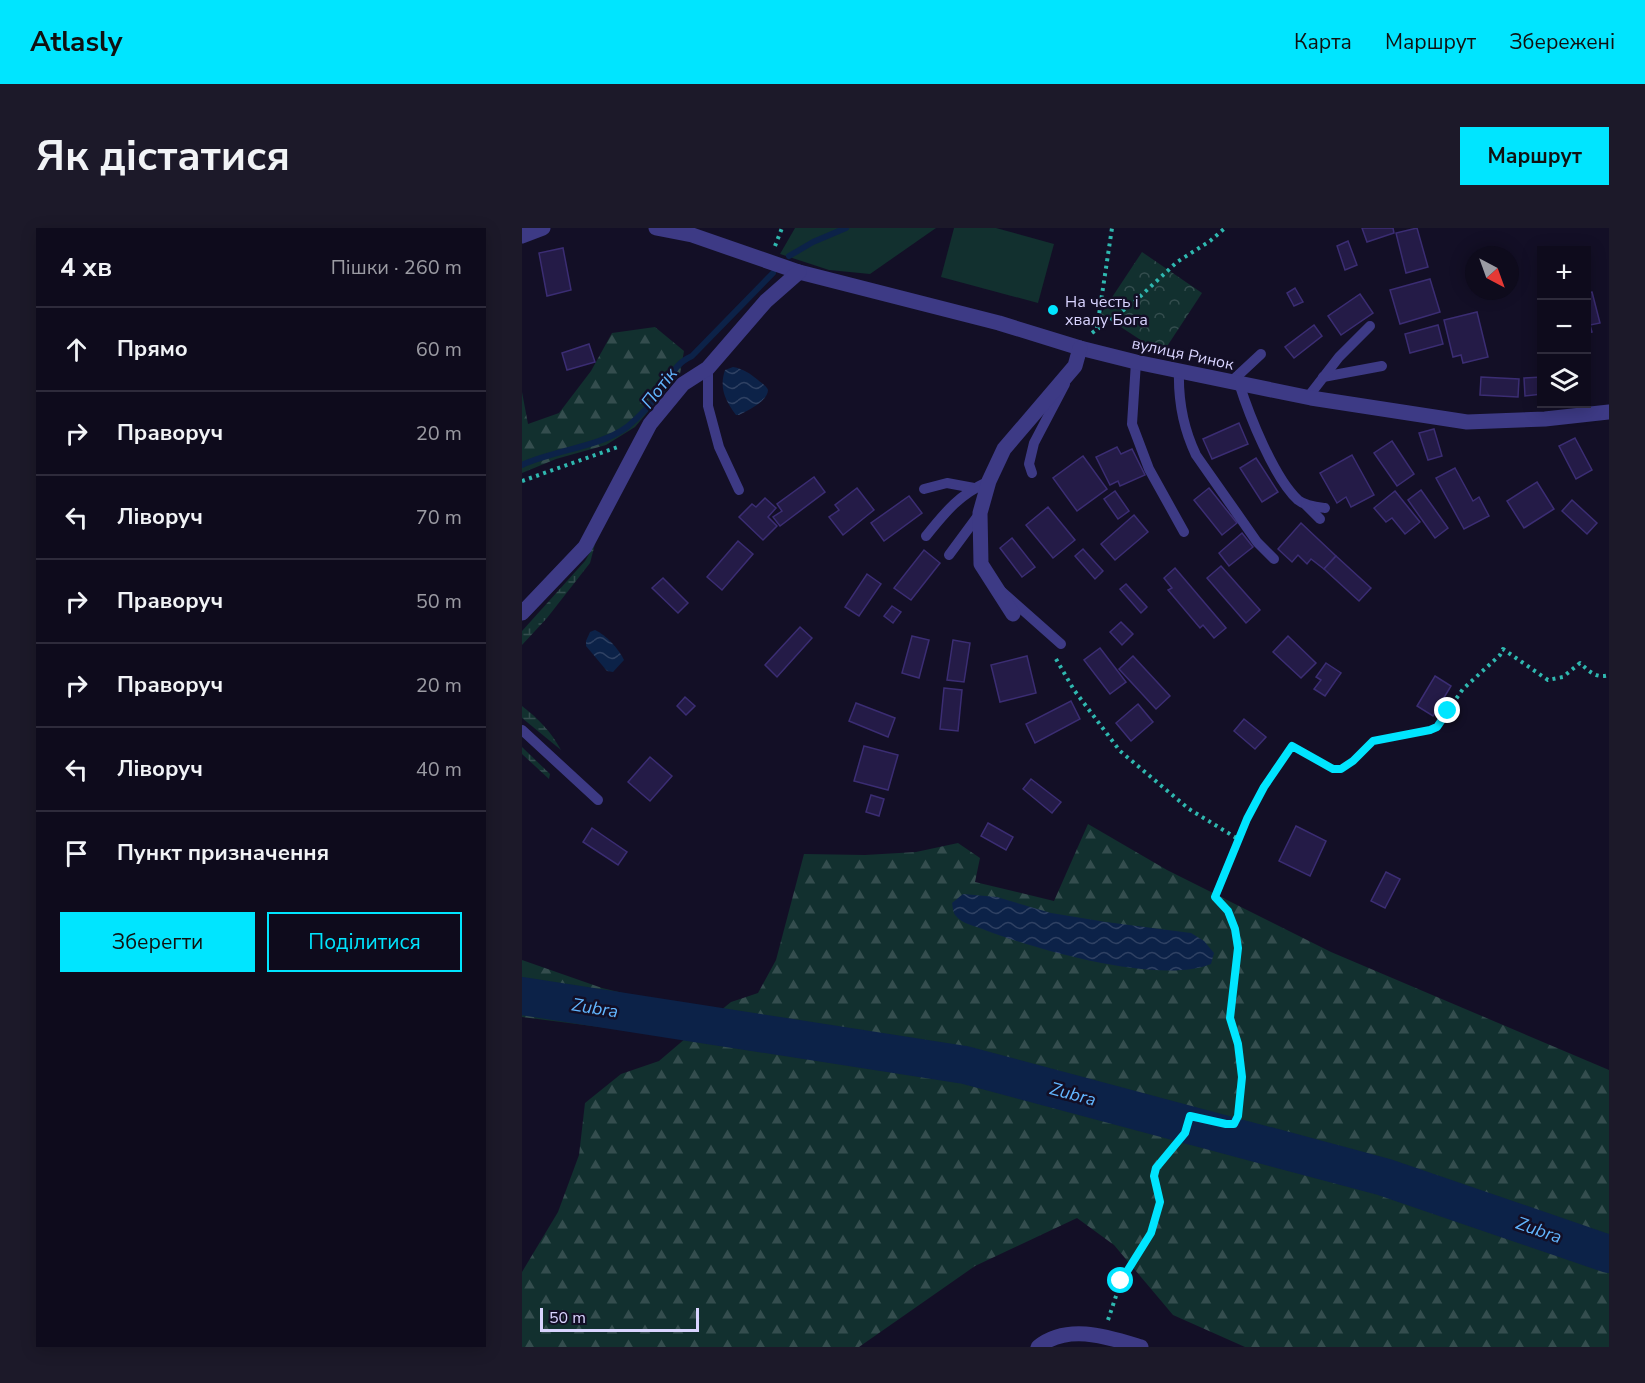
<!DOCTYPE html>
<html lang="uk">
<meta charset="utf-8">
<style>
body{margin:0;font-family:"Nunito Sans",sans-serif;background:#1c1929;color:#f1f3f6}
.controls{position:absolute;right:18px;top:18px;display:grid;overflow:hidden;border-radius:0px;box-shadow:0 3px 15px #0003}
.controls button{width:54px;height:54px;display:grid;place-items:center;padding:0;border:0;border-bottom:2px solid #2e2b3b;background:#0e0b1c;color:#f1f3f6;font:30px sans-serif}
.compass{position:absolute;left:943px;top:18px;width:54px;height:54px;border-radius:50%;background:#0e0b1c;box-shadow:0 3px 15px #0003;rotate:139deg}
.scale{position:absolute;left:18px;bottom:15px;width:159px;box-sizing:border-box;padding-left:6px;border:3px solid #d9d4ff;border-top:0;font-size:16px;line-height:21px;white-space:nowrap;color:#d9d4ff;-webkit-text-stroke:4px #130f26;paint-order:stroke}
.stop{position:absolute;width:18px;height:18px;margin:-14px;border:4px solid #00e5ff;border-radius:50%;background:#fff}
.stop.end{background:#00e5ff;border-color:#fff;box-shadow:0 2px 6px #0008}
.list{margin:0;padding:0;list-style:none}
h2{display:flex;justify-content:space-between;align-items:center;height:78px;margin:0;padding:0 24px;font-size:26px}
h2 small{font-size:20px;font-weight:400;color:#9b9ba3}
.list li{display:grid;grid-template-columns:39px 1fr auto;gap:18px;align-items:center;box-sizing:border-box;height:84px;padding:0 24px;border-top:2px solid #2e2b3b}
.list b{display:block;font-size:22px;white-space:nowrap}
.list em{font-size:20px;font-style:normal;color:#9b9ba3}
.actions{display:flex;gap:12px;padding:18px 24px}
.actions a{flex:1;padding:14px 0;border:2px solid #00e5ff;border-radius:0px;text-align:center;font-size:21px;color:#00e5ff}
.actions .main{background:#00e5ff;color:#111}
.icon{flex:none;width:33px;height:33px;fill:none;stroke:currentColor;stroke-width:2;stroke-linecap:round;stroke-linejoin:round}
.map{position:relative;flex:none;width:1087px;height:1119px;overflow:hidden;border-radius:0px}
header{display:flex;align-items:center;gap:36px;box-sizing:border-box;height:84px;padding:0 30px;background:#00e5ff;color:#111}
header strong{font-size:28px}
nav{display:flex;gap:33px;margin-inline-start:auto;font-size:21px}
.intro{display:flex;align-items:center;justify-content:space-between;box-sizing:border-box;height:144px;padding:0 36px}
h1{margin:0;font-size:42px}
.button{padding:15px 27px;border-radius:0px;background:#00e5ff;color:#111;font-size:21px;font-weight:700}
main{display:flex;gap:36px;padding:0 36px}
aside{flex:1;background:#0e0b1c;border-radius:0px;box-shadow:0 3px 15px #0003}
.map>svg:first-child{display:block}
</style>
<header>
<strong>Atlasly</strong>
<nav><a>Карта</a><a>Маршрут</a><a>Збережені</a></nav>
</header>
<div class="intro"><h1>Як дістатися</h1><a class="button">Маршрут</a></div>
<main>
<aside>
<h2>4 хв<small>Пішки · 260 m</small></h2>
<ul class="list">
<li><svg class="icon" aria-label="ahead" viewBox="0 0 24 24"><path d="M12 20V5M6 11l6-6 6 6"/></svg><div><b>Прямо</b></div><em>60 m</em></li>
<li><svg class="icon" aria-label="right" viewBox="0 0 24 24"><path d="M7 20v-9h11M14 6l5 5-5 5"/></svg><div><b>Праворуч</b></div><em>20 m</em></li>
<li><svg class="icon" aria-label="left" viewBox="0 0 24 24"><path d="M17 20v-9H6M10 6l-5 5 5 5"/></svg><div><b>Ліворуч</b></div><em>70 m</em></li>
<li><svg class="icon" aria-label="right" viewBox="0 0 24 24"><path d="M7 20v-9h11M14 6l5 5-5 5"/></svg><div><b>Праворуч</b></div><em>50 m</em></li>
<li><svg class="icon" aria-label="right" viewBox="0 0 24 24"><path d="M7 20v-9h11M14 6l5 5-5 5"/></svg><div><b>Праворуч</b></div><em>20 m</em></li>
<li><svg class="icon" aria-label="left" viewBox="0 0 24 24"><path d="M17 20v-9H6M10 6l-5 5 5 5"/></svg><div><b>Ліворуч</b></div><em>40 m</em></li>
<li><svg class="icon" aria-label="arrive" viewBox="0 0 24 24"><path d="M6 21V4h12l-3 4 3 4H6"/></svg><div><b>Пункт призначення</b></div></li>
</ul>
<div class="actions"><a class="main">Зберегти</a><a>Поділитися</a></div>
</aside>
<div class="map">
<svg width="1087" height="1119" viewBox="0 0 1087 1119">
<defs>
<pattern id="forest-firs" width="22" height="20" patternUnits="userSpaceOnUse" patternTransform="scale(1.5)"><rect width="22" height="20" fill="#12302f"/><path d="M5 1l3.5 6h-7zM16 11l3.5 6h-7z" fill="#344d4e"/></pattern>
<pattern id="wetland-marsh" width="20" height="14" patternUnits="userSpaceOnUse" patternTransform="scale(1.5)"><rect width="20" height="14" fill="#12302f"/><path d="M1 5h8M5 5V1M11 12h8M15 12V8" fill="none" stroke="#344d4e"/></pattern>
<pattern id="park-crowns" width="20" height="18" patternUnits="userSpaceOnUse" patternTransform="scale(1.5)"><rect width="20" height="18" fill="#12302f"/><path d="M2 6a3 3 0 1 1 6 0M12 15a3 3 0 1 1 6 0" fill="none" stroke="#344d4e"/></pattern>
<pattern id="water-waves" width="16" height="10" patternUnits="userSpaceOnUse" patternTransform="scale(1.5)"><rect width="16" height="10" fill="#0c2248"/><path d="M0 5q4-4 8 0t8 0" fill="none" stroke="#2f4163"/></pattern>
</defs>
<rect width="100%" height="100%" fill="#130f26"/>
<!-- green -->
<g fill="#12302f">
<path d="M273 0H414L348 46 307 42 258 26Z"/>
<path d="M432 0H474L532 16 516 75 419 49Z"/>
</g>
<!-- forest -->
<g fill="url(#forest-firs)">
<path d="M133 99 162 123 158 146 113 199 84 217 34 231 0 245V164L6 196 37 185 69 143 90 105Z"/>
<path d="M566 596 645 642 809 724 1087 842V1119H723L651 1087 592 1017 555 990 453 1038 337 1119H0V1044L36 984 57 927 63 875 99 846 137 833 164 810 0 789V732L80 760 193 787 209 774 236 765 254 732 282 626 343 627 394 624 436 615 458 630 453 654 532 673Z"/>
</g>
<!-- wetland -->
<g fill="url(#wetland-marsh)">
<path d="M73 316 68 335 25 390 0 417V403L63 333Z"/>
<path d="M0 478C17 491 29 504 39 522L0 490Z"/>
<path d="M0 519 28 546 27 551 0 526Z"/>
</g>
<!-- park -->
<path fill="url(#park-crowns)" d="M620 24 680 65 640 126 579 86Z"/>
<!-- water -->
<g fill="url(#water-waves)">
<path d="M211 139C222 141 227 145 236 152 239 155 245 158 246 162 246 173 225 183 217 187H214C203 172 197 160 203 142Z"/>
<path d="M73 402C84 407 97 421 102 432L91 444 85 443 64 418V413L68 404Z"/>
<path d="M441 666 475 669 529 685 584 694 669 705 682 713 692 725 689 736C638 757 515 722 463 702 454 698 440 696 434 688 431 685 431 680 430 675Z"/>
</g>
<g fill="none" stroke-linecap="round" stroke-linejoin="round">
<!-- stream -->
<g stroke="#0c2248" stroke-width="6">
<path d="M267 28 291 14 324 0"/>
<path d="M0 237C32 222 78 219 105 199 117 189 131 174 140 162 152 146 151 137 170 128L251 45"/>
</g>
<!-- river -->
<path stroke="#0c2248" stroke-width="38" d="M0 768 443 837 862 949 1087 1026"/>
</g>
<!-- building -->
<g fill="#241b47" stroke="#3b2d73" stroke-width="1.5">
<path d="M840 0H871L872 5 845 14Z"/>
<path d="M895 0 906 39 884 45 874 5Z"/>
<path d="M826 13 835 37 823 42 815 18Z"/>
<path d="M41 20 49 62 25 68 17 25Z"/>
<path d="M908 51 918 84 878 96 868 62Z"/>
<path d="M773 60 781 74 772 78 765 65Z"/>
<path d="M1070 64 1078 95 1068 97 1070 104 1064 106V65Z"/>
<path d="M838 66 851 85 819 107 806 88Z"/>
<path d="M955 84 966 129 941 135 939 127 931 129 922 92Z"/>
<path d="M792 97 800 108 772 130 763 119Z"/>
<path d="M916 97 921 116 888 125 883 106Z"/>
<path d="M67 116 73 134 45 142 40 125Z"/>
<path d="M959 149 997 151 996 169 958 167Z"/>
<path d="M1020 149V166L1003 168 1002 150Z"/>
<path d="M717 195 726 216 690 231 681 211Z"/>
<path d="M912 201 920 228 906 232 897 205Z"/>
<path d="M1053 210 1070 242 1054 251 1037 218Z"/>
<path d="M870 213 892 246 875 258 852 225Z"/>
<path d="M595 219 599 226 610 221 623 247 598 258 596 253 588 257 574 229Z"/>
<path d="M830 227 852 267 829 279 824 269 815 275 798 245Z"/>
<path d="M561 228 585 261 555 283 531 250Z"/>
<path d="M734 230 756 264 740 274 718 240Z"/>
<path d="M933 240 951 273 957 269 967 288 942 301 914 250Z"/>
<path d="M292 249 303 264 258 298 251 289 260 283 255 276Z"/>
<path d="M1015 254 1032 281 1002 300 985 273Z"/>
<path d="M335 260 352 282 321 307 307 289 317 282 313 277Z"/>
<path d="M687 260 715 295 700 307 672 272Z"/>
<path d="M899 262 926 300 913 310 886 272Z"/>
<path d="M593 263 607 283 596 291 582 271Z"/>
<path d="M873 263 898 294 883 306 870 290 864 294 852 280Z"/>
<path d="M387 268 400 285 362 313 349 295Z"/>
<path d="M243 270 254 280 246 289 255 298 241 312 217 289 230 276 234 279Z"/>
<path d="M1050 272 1075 295 1065 306 1040 283Z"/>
<path d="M526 279 553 312 531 330 504 297Z"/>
<path d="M612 287 626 304 593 332 579 316Z"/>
<path d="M779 295 814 328 802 341 789 331 785 336 776 327 770 334 756 321Z"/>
<path d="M720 305 731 319 707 338 697 325Z"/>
<path d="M490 310 513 339 500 349 478 320Z"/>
<path d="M216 313 231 326 200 362 185 349Z"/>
<path d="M561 321 581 343 573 351 553 328Z"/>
<path d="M402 322 418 335 389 372 372 360Z"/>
<path d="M814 328 849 360 837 373 802 341Z"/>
<path d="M699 338 738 382 724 395 685 350Z"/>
<path d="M653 340 704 400 692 410 681 397 678 400 646 362 650 360 642 350Z"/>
<path d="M345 346 359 356 337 388 323 379Z"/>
<path d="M141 350 166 375 156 385 130 360Z"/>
<path d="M604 356 625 379 619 385 598 361Z"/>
<path d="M370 378 379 384 371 395 362 388Z"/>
<path d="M599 394 611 406 600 417 588 404Z"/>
<path d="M278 399 290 410 255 449 243 437Z"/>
<path d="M390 408 407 412 397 450 380 445Z"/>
<path d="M766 408 794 435 779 450 751 424Z"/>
<path d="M431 412 448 415 442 454 425 452Z"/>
<path d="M578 420 604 454 588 466 562 432Z"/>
<path d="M505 428 514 465 478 474 469 437Z"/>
<path d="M611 428 648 468 634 481 597 441Z"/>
<path d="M804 435 819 445 803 468 792 461 799 452 794 449Z"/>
<path d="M913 448 929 458 911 488 895 478Z"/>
<path d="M422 460 440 462 436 503 418 501Z"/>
<path d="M163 469 173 478 164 487 155 478Z"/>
<path d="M549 473 558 491 513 515 504 496Z"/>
<path d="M334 475 373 490 366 509 327 493Z"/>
<path d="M616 476 631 494 609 513 594 495Z"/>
<path d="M722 491 744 509 733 521 712 503Z"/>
<path d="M342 518 376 527 366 562 332 553Z"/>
<path d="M128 529 150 548 128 573 106 554Z"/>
<path d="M509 551 539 574 530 585 501 561Z"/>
<path d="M349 567 362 571 357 588 344 584Z"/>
<path d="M466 595 491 609 484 622 459 608Z"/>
<path d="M774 598 804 613 788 648 757 633Z"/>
<path d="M70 600 105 624 96 637 61 614Z"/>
<path d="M864 644 878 651 863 680 849 673Z"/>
</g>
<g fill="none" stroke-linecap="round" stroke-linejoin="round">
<!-- path -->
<g stroke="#2fb8b0" stroke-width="4" stroke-dasharray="3 4.5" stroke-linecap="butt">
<path d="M253 18 260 0"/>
<path d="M575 100 590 0"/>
<path d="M570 105 610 76 655 34 688 13 703 0"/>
<path d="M0 253 96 219"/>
<path d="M534 431 552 462 598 523 667 581 716 611"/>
<path d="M586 1092 599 1053 629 1005 638 974 632 948 634 940 663 905 668 888 712 896 716 888 720 848 716 816 708 791 716 720 713 701 706 683 693 669 725 591 742 559 770 518 811 541H819L831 533 851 513 908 502 914 499 941 461 978 427 981 421 1026 452 1041 449 1058 435C1067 443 1074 451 1087 447"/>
</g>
<!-- lane -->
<g stroke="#3d3a85" stroke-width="10">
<path d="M614 134 610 196 627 241 662 304"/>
<path d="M186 140V178L197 219 217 262"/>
<path d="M657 142C656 172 661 200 674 227L735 314 752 331"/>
<path d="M801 149 860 138"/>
<path d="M710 153 739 126"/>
<path d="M717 155C727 187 752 250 776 272 783 278 794 279 803 280"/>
<path d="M786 169 817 129 848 98"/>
<path d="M510 245 507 236 512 215 543 156"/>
<path d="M402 261 425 255 452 260"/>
<path d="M784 277 798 291"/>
<path d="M404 308C425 282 437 267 467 253"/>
<path d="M427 327 458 285"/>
<path d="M478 362 539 416"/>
<path d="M0 502 76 572"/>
</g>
<!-- street -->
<g stroke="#3d3a85" stroke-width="15">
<path d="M134 0 170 7 277 44 477 95 558 120 614 134 789 170 945 194 1023 191 1087 184"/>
<path d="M0 8 21 0"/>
<path d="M0 385 63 319 128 196 161 156 186 140 244 73 277 44"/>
<path d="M491 386 459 336 458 285 467 253 482 221 553 138 558 120"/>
<path d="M516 1119C546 1095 586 1109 619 1119"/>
</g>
</g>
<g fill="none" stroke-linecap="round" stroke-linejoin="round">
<!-- route -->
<path stroke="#00e5ff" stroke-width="8" d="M599 1053 629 1005 638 974 632 948 634 940 663 905 668 888 704 896H712L716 888 720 849 716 816 708 790 716 720 713 701 706 683 693 669 725 591 742 559 770 518 811 541H819L831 533 851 513 908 502 915 499 926 483"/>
</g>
<!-- markers -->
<circle fill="#00e5ff" stroke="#130f26" stroke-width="2" cx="531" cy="82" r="6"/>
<g text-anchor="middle" stroke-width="5" stroke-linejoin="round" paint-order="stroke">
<!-- poi labels -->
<g font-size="16" fill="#d9d4ff" stroke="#130f26" text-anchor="start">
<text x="543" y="79">На честь і<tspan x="543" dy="18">хвалу Бога</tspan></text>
</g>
<!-- street labels -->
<g font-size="16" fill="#d9d4ff" stroke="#130f26">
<text transform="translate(661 125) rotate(12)" y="6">вулиця Ринок</text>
</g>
<!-- water labels -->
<g font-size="18" font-style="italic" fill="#62b6ff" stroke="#130f26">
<text transform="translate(137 160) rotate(-52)" y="6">Потік</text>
<text transform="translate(73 780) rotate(9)" y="6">Zubra</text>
<text transform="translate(551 866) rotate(15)" y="6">Zubra</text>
<text transform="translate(1017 1002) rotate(19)" y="6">Zubra</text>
</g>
</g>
</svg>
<div class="controls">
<button>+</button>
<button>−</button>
<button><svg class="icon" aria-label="layers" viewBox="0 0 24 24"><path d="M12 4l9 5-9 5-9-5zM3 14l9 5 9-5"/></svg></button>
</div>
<svg class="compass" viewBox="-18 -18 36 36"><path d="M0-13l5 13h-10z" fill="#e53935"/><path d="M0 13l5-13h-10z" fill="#9b9ba3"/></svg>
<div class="scale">50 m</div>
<div class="stop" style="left:599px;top:1053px"></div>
<div class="stop end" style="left:926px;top:483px"></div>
</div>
</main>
